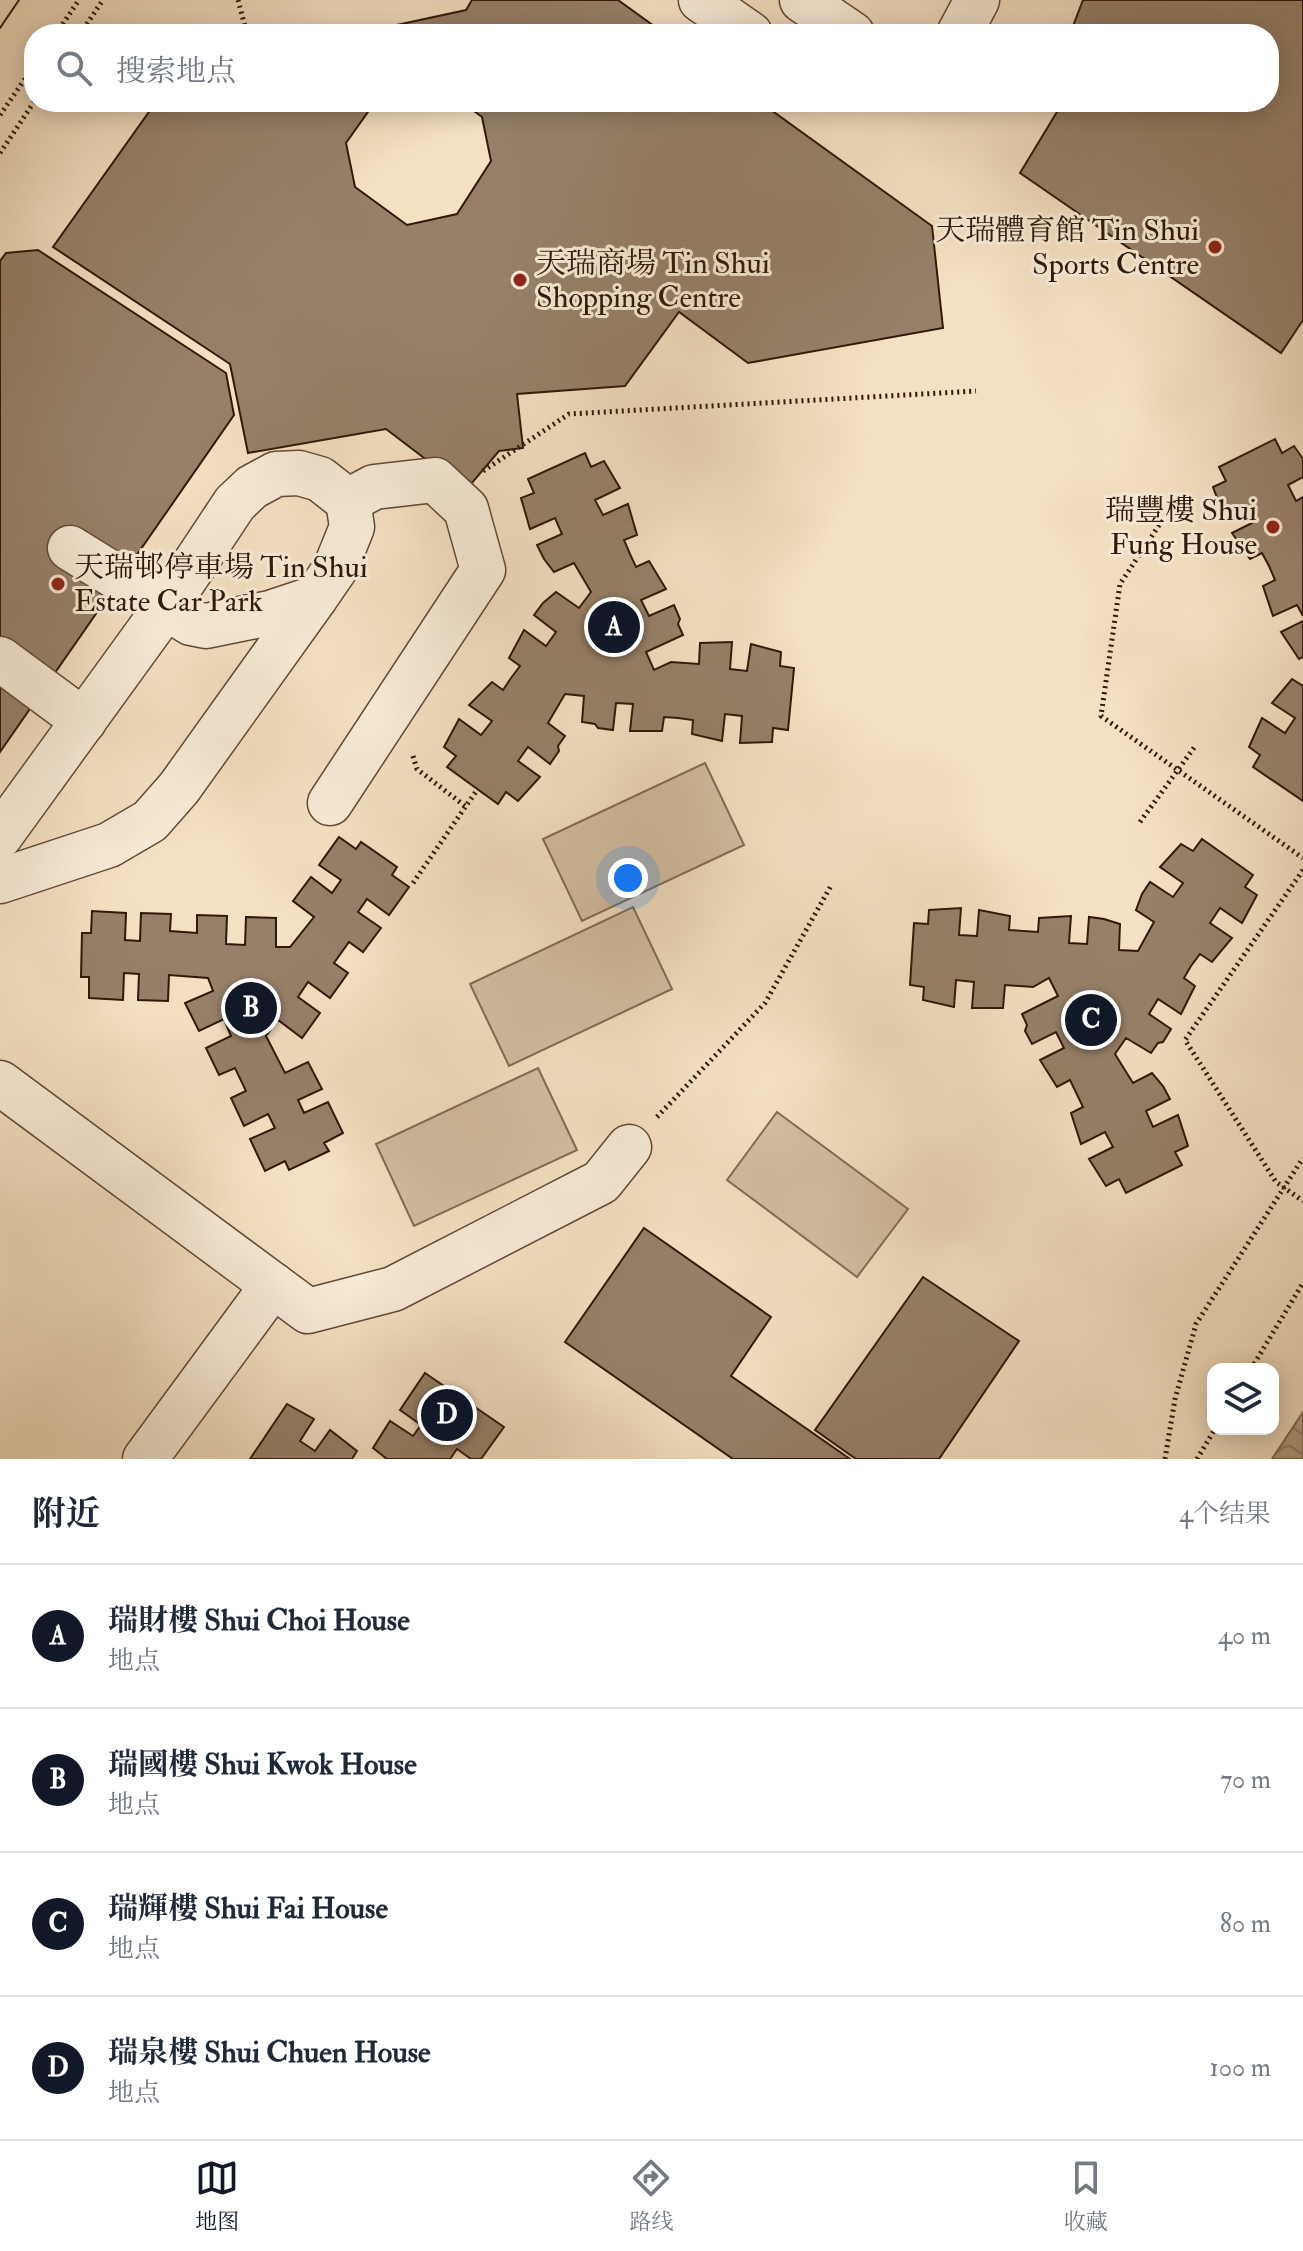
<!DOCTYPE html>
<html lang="zh">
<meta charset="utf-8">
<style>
body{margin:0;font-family:"IM FELL Double Pica","Noto Serif SC",serif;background:#f2f2f3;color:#1f2937}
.controls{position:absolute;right:24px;bottom:24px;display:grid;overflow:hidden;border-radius:16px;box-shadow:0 4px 20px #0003}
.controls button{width:72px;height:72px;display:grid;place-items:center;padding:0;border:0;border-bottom:2px solid #e0e1e3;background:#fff;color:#1f2937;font:40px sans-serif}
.you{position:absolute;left:628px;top:878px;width:28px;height:28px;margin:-20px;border:6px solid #fff;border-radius:50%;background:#1a73e8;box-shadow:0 0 0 12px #1a73e833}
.badge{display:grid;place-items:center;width:52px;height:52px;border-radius:50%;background:#111827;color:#fff;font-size:26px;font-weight:700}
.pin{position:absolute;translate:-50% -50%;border:4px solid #fff;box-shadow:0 2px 8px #0006}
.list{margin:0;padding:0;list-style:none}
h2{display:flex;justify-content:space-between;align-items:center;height:104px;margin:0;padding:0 32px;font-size:34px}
h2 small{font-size:26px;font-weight:400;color:#747a83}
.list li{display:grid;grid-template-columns:52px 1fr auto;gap:24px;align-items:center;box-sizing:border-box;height:144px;padding:0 32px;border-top:2px solid #e0e1e3}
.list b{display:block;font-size:30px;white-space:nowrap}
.list p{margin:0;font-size:26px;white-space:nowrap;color:#747a83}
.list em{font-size:26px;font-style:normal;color:#747a83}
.icon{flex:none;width:44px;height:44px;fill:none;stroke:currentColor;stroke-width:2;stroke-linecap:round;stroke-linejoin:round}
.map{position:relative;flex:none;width:1303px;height:1459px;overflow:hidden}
.search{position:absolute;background:#fff;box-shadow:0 4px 20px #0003;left:24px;right:24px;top:24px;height:88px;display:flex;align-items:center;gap:20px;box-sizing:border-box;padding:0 28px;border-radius:32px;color:#747a83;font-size:30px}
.sheet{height:680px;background:#fff}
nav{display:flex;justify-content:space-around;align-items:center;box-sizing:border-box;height:112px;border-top:2px solid #e0e1e3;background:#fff;font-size:22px;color:#747a83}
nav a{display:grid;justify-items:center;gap:4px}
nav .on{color:#111827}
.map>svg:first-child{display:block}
</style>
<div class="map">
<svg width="1303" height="1459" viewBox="0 0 1303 1459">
<defs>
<pattern id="water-waves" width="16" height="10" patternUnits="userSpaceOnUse" patternTransform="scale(2)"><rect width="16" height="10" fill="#b19c83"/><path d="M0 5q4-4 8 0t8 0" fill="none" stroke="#907e69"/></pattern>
</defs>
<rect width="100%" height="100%" fill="#f4e0c2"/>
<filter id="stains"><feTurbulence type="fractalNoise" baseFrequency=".0025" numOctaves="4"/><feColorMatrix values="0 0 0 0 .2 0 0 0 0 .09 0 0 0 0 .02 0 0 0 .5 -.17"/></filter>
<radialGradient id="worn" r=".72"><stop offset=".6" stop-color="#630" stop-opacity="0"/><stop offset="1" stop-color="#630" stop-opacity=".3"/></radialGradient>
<!-- green -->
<g fill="#d3bea2" stroke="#826b55" stroke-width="2">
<path d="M705 763 744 845 582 921 543 839Z"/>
<path d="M633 907 672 989 509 1066 470 984Z"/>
<path d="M538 1068 577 1150 414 1226 376 1144Z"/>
<path d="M777 1112 908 1209 857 1277 727 1180Z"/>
</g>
<!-- water -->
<path fill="url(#water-waves)" stroke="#7d6752" stroke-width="2" d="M1303 1412V1459H1272Z"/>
<!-- building -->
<g fill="#968069" stroke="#301808" stroke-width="2">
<path d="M472 0H618L665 34H355L466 10Z"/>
<path d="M1083 0H1303V320L1281 353 1020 173 1063 102H1269V34H1070Z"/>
<path d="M156 102H375L346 143 355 187 407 225 457 214 491 161 482 117 462 102H760L932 226 943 328 748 363 679 312 625 386 517 394 523 448 499 451 466 490 386 429 248 453 230 364 53 247Z"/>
<path d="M38 250 226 373 234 415 0 752V261L6 253Z"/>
<path d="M1275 439 1282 453 1294 446 1303 459V477L1288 485 1296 501 1303 497V616L1297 605 1273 616 1263 586 1275 580 1269 566 1262 553 1250 559 1232 533 1256 521 1248 505 1224 517 1213 487 1226 481 1219 467Z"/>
<path d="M585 453 591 467 604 461 620 488 595 500 603 515 628 504 637 535 624 540 630 554 636 567 649 561 666 589 641 600 649 616 674 605 680 619 678 624 683 635 646 652 654 670 671 662 699 664 700 643 732 642 730 669 747 671 751 644 781 652 780 666 794 668 788 730 773 728 772 742 740 743 742 716 725 714 722 741 692 734 693 720 678 718 664 717 662 731H630L633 704 616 703 613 730 598 728 595 724 582 722 584 696 565 694 548 723 565 736 558 746 559 751 550 764 528 747 518 761 540 777 518 801 506 792 498 804 447 767 456 756 444 747 459 719 481 735 492 721 469 705 492 682 503 690 511 678 520 666 509 658 524 630 546 646 556 632 534 615 543 603 556 592 579 608 591 592 574 563 554 572 544 559 537 545 562 534 555 518 530 529 521 498 534 493 528 479Z"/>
<path d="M1303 621V657L1299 659 1281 632Z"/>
<path d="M1292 679 1303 686V801L1253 767 1260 755 1249 747 1262 718 1285 733 1295 718 1272 703Z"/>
<path d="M339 837 356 849 361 842 397 867 392 875 409 887 389 915 367 899 358 912 381 928 363 952 349 942 334 963 348 973 330 998 308 982 298 997 320 1013 302 1038 278 1020 266 1036 285 1073 308 1062 322 1089 298 1100 304 1113 328 1102 343 1133 324 1143 329 1151 289 1170 285 1161 265 1171 250 1139 275 1128 268 1114 244 1126 231 1098 246 1091 235 1068 219 1075 206 1048 231 1036 224 1019 199 1031 185 1003 213 991 208 978 169 975 168 1001 138 1000 139 974 124 973 123 1000 89 998V977H81L82 933H91L92 911 126 913 125 940 140 941 141 913 171 914 170 931 197 933V915L227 916 226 944 245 945 246 917 276 918V947H290L314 917 293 901 311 877 332 893 341 880 319 865Z"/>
<path d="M1202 839 1253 875 1245 887 1257 895 1242 923 1220 908 1210 923 1232 938 1212 962 1200 954 1191 966 1184 978 1195 986 1181 1014 1158 999 1149 1014 1171 1029 1163 1042 1158 1043 1151 1053 1126 1038 1115 1054 1133 1083 1152 1073 1163 1086 1170 1099 1146 1111 1153 1127 1178 1115 1188 1146 1175 1152 1182 1165 1126 1193 1119 1179 1106 1186 1089 1159 1113 1147 1105 1132 1081 1144 1071 1113 1083 1107 1070 1080 1057 1087 1040 1060 1064 1048 1056 1032 1032 1044 1025 1031 1027 1025 1022 1014 1058 996 1049 978 1033 987 1005 985 1003 1008H972L974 982 956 980 954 1007 923 1000 924 987 910 985 914 923 928 924 929 910 961 908 959 935 977 936 979 910 1010 916 1009 930 1038 932 1039 918 1071 916 1069 943 1087 944 1089 917 1104 919 1120 924 1119 950 1138 951 1154 922 1136 910 1142 894 1150 882 1173 897 1183 883 1160 867 1181 844 1193 851Z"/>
<path d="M644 1228 771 1317 731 1376 850 1459H733L565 1342Z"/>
<path d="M923 1277 1019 1341 939 1459H856L815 1430Z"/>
<path d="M425 1373 504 1427 481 1459H471L457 1449 450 1459H387L373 1448 390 1421 413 1436 421 1425 400 1410Z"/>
<path d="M287 1404 314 1419 300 1441 315 1451 330 1430 357 1451 352 1459H250Z"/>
</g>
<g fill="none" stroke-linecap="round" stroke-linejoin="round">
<defs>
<g id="minor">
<path d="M701 0 750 34"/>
<path d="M802 0 852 34"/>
<path d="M959 34 977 0"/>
<path d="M0 659 84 721"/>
<path d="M330 803 483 570 466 509 435 480 374 487 348 501"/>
<path d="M0 836 166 607 235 503 252 487 276 474 299 473 320 479 348 501 352 527 335 569 315 598 270 613 206 626 191 623 70 548"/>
<path d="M0 881 109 845 150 821 179 788 315 598"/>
<path d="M0 1083 308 1311 393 1289 601 1182 629 1147"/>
<path d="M145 1459 273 1285"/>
</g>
</defs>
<!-- minor casing -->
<use href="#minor" stroke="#614a36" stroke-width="47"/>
<!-- path -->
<g stroke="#301808" stroke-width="5" stroke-dasharray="2 4" stroke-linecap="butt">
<path d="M238 0 247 34"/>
<path d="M56 34 79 0"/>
<path d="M80 34 103 0"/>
<path d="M0 115 34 66"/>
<path d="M0 153 34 102"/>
<path d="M483 471 569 414 976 391"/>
<path d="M1179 495 1120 584 1101 716 1303 858"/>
<path d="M413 756 417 769 465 806"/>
<path d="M1140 822 1196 745"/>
<path d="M1303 870 1185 1040 1276 1182 1303 1201"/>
<path d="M413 883 477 790"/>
<path d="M657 1117 765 1003 832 884"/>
<path d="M1251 1369 1303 1283"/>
<path d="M1165 1459 1175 1399 1196 1324 1303 1158"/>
<path d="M1197 1459 1215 1429"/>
</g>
<!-- minor -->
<use href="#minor" stroke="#f8ebd7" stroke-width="44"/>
<!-- tram -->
<path stroke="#301808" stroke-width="2" d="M0 28 19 0"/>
</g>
<!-- markers -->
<g fill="#8f2418" stroke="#f8ebd7" stroke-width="3">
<circle cx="1215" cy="247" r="8"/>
<circle cx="520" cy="280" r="8"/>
<circle cx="1273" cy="527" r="8"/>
<circle cx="58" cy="584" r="8"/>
</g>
<g text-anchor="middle" stroke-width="6" stroke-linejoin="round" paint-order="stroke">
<!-- poi labels -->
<g font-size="30" fill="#301808" stroke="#f8ebd7" text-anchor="end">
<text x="1199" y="240">天瑞體育館 Tin Shui<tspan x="1199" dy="34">Sports Centre</tspan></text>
<text x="536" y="273" text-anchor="start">天瑞商場 Tin Shui<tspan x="536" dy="34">Shopping Centre</tspan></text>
<text x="1257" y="520">瑞豐樓 Shui<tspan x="1257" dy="34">Fung House</tspan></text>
<text x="74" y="577" text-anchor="start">天瑞邨停車場 Tin Shui<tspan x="74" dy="34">Estate Car Park</tspan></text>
</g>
</g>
<rect width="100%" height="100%" filter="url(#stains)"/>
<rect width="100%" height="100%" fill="url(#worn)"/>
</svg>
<div class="controls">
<button><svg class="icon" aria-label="layers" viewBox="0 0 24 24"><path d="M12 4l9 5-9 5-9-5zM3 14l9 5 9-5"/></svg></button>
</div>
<div class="you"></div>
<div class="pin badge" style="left:614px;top:627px">A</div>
<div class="pin badge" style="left:251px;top:1008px">B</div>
<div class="pin badge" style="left:1091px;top:1020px">C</div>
<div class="pin badge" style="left:447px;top:1415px">D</div>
<div class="search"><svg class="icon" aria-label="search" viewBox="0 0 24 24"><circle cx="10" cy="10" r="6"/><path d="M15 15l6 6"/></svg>搜索地点</div>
</div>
<section class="sheet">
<h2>附近<small>4个结果</small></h2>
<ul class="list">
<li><span class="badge">A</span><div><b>瑞財樓 Shui Choi House</b><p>地点</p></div><em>40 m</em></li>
<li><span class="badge">B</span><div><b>瑞國樓 Shui Kwok House</b><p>地点</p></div><em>70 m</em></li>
<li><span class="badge">C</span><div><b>瑞輝樓 Shui Fai House</b><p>地点</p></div><em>80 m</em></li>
<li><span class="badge">D</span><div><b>瑞泉樓 Shui Chuen House</b><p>地点</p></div><em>100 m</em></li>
</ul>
</section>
<nav>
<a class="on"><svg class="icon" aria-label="map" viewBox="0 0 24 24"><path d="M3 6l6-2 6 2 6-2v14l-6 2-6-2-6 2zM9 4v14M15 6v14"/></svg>地图</a>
<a><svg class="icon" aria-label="directions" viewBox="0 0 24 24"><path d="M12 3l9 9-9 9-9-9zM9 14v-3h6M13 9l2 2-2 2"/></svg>路线</a>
<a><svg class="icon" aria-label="saved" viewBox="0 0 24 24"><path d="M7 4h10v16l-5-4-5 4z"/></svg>收藏</a>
</nav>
